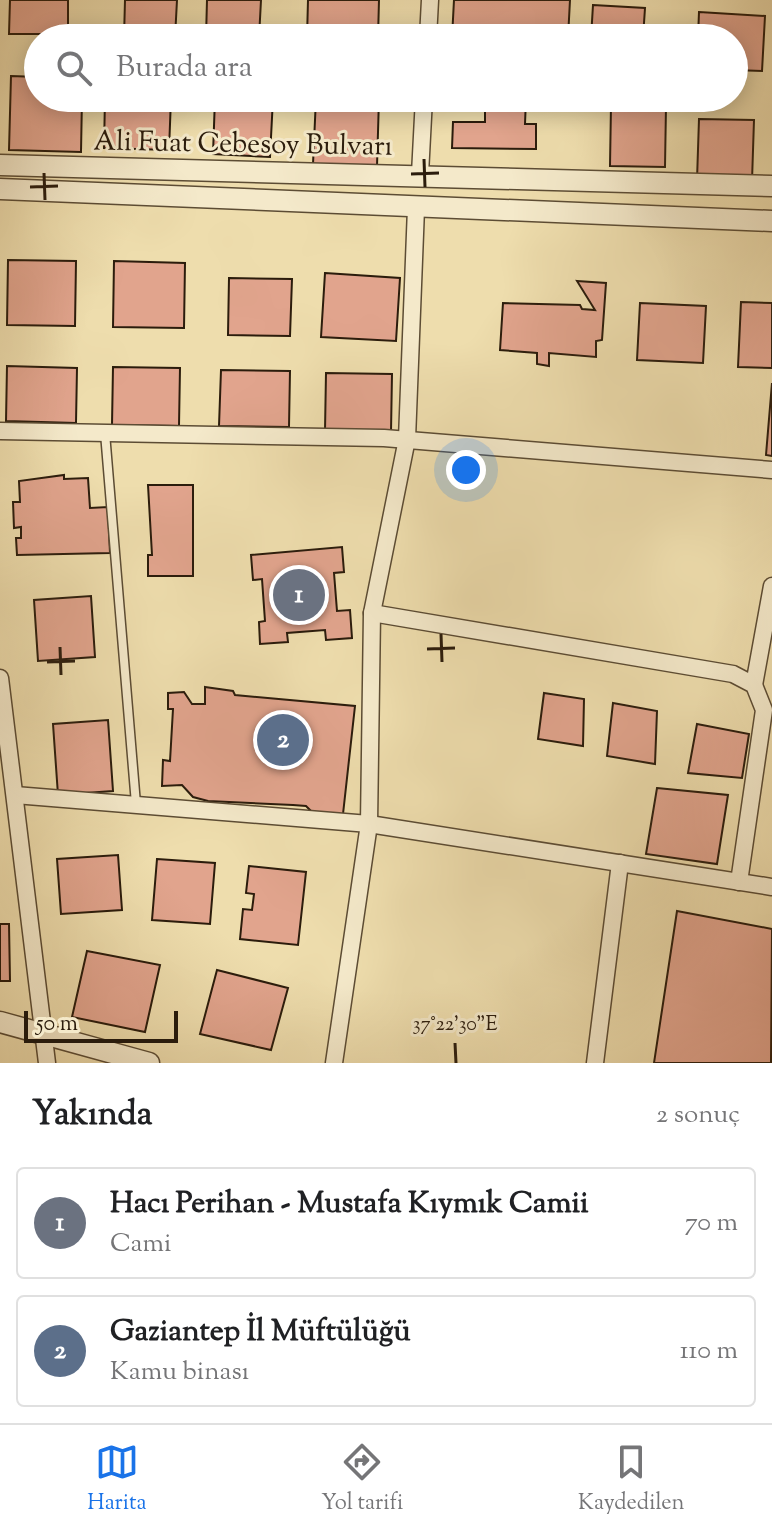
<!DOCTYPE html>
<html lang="tr">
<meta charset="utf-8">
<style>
body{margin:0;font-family:"Sorts Mill Goudy",serif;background:#f2f2f2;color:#202124}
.scale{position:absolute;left:24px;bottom:20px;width:154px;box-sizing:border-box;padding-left:8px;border:4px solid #2b1c0c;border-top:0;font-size:22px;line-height:28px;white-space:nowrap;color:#2b1c0c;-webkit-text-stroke:6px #f4e9ca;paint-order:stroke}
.you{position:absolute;left:466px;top:470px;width:28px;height:28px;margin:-20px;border:6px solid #fff;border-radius:50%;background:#1a73e8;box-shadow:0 0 0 12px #1a73e833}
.badge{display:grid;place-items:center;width:52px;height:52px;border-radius:50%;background:#1a73e8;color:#fff;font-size:26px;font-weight:700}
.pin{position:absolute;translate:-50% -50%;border:4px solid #fff;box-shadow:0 2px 8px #0006}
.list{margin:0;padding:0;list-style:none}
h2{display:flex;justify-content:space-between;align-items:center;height:104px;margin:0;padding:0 32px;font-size:34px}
h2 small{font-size:26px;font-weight:400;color:#757577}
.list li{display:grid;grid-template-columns:52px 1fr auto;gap:24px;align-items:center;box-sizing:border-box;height:112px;margin:0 16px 16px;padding:0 16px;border:2px solid #e0e0e0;border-radius:8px}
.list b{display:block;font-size:30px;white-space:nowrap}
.list p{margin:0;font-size:26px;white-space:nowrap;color:#757577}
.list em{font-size:26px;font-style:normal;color:#757577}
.icon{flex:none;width:44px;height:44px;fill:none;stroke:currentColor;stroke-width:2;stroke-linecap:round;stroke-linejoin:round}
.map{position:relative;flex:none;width:772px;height:1063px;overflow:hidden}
.search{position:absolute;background:#fff;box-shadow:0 4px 20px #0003;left:24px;right:24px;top:24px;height:88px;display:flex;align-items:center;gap:20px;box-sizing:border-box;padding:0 28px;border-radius:44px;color:#757577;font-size:30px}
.sheet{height:360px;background:#fff}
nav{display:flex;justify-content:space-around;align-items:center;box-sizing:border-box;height:112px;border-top:2px solid #e0e0e0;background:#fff;font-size:22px;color:#757577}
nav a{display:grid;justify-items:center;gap:4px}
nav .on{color:#1a73e8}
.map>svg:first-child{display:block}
</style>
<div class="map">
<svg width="772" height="1063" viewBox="0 0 772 1063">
<rect width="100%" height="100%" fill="#eeddad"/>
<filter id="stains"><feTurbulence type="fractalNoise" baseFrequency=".0025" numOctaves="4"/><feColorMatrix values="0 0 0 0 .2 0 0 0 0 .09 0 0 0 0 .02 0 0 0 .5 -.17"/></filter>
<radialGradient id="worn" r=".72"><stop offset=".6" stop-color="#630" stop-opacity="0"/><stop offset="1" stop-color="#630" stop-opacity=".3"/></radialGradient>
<!-- building -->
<g fill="#e1a48d" stroke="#2b1c0c" stroke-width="2">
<path d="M10 0H68V34H9Z"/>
<path d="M125 0H177L175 38H124Z"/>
<path d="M207 0H261L259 38H206Z"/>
<path d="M308 0H379L378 38H307Z"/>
<path d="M454 0H570L568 38H452Z"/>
<path d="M593 5 645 8 643 38H591Z"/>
<path d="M699 12 765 16 762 71 734 70V38H698Z"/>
<path d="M11 76 38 77V98H82L81 152 9 150Z"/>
<path d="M105 98H171L169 150 104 148Z"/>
<path d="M215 98H273L270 157 213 154Z"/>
<path d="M316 98H379L377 166 313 164Z"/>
<path d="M485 98H526L525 124H536V149L452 148 453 122H485Z"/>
<path d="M611 105 666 106 665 167 610 166Z"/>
<path d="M699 119 754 120 752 181 697 180Z"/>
<path d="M8 260 76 261 75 326 7 325Z"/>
<path d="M114 261 185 263 184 328 113 327Z"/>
<path d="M325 273 400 278 396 341 321 337Z"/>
<path d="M229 278 292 279 290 336 228 335Z"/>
<path d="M577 281 606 283 602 340 596 341V357L549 353V366L537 364V353L500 350 503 303 580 305 582 309 595 310Z"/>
<path d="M741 302 772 303V368L738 367Z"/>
<path d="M640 303 706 306 703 363 637 360Z"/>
<path d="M7 366 77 368 76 423 6 421Z"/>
<path d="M113 367 180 368 179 426 112 425Z"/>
<path d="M221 370 290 371 289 427 219 426Z"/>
<path d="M326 373 392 374 391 432 325 431Z"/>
<path d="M772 383V456L766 455Z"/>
<path d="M64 475V479L88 478 90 508 108 507 110 553 17 555 16 538H21V527L14 528 13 502H20L19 481Z"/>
<path d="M148 485H193V576H148V555H152Z"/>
<path d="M342 547 344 572 334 573 337 611 350 610 352 638 326 640 325 630 287 633 288 642 260 644 259 622 265 621 262 579 253 580 251 555Z"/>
<path d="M91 596 95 657 38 661 34 600Z"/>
<path d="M205 687 233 691 235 695 355 706 343 814H314L306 806 293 805 208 801 193 797 182 785 162 786 163 760 170 761 173 709H168V693L184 692 192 704H205Z"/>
<path d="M544 693 584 699 583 746 538 739Z"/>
<path d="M613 703 657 711 655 764 607 756Z"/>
<path d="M108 720 113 791 58 795 53 724Z"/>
<path d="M697 724 749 734 742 778 688 773Z"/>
<path d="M657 788 728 795 717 864 646 854Z"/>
<path d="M118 855 122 910 61 914 57 859Z"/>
<path d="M157 859 215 863 210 924 152 920Z"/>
<path d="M249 866 306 872 298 945 240 939 243 909 252 910 254 894 246 893Z"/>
<path d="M677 911 772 929 771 1063H654Z"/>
<path d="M0 924H9L10 981H0Z"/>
<path d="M87 951 160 965 145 1032 72 1017Z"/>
<path d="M217 970 288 988 271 1050 200 1034Z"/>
</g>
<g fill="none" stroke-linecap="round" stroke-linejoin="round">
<defs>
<path id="service" d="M105 433 136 804"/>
<g id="minor">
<path d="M428 38 430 0"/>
<path d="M420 174 424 98"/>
<path d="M0 431 384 438 772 470"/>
<path d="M372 613 733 674 754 685 764 710 739 882"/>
<path d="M0 678 47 1063"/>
<path d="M754 685 772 586"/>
<path d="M15 795 369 824 772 887"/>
<path d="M334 1063 369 824 372 613 407 439 416 208"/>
<path d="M595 1063 620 863"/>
</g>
<g id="tertiary">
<path d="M0 165 772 186"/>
<path d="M0 189 772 221"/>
<path d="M0 1022 149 1063"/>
</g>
</defs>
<!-- service casing -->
<use href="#service" stroke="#5c4c34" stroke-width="11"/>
<!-- minor casing -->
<use href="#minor" stroke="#5c4c34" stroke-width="19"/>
<!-- tertiary casing -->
<use href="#tertiary" stroke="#5c4c34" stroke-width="23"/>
<!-- service -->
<use href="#service" stroke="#f4e9ca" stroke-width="8"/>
<!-- minor -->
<use href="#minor" stroke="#f4e9ca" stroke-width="16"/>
<!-- tertiary -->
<use href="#tertiary" stroke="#f4e9ca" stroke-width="20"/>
</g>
<!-- ticks -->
<path fill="none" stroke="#2b1c0c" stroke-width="3" d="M424 159 425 187M44 173 45 200M411 174 439 173M30 187 58 186M441 634 442 662M60 647 61 675M427 649 455 648M47 662 75 661M455 1043 456 1063"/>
<g text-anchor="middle" stroke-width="6" stroke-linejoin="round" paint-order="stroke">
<!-- street labels -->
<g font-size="28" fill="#2b1c0c" stroke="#f4e9ca">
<text transform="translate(243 142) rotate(1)" y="10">Ali Fuat Cebesoy Bulvarı</text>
</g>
</g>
<g font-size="20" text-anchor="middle" fill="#2b1c0c" stroke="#f4e9ca" stroke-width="6" stroke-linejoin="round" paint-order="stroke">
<text x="455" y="1030">37°22'30"E</text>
</g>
<rect width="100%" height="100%" filter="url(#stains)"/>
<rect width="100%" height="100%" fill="url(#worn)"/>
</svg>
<div class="scale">50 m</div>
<div class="you"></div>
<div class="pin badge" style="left:299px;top:595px;background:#6b7280">1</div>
<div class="pin badge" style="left:283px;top:740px;background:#5c6f8a">2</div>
<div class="search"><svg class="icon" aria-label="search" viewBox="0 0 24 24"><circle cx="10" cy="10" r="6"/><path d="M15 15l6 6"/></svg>Burada ara</div>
</div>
<section class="sheet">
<h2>Yakında<small>2 sonuç</small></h2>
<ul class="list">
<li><span class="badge" style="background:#6b7280">1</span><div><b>Hacı Perihan - Mustafa Kıymık Camii</b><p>Cami</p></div><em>70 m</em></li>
<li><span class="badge" style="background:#5c6f8a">2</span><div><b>Gaziantep İl Müftülüğü</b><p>Kamu binası</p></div><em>110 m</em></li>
</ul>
</section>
<nav>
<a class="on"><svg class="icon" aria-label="map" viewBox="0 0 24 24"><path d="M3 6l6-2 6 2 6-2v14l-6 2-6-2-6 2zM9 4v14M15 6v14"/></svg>Harita</a>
<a><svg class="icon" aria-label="directions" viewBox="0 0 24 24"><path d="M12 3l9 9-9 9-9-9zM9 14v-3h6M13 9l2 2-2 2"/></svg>Yol tarifi</a>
<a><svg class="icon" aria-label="saved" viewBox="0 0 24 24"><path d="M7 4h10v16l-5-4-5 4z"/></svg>Kaydedilen</a>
</nav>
